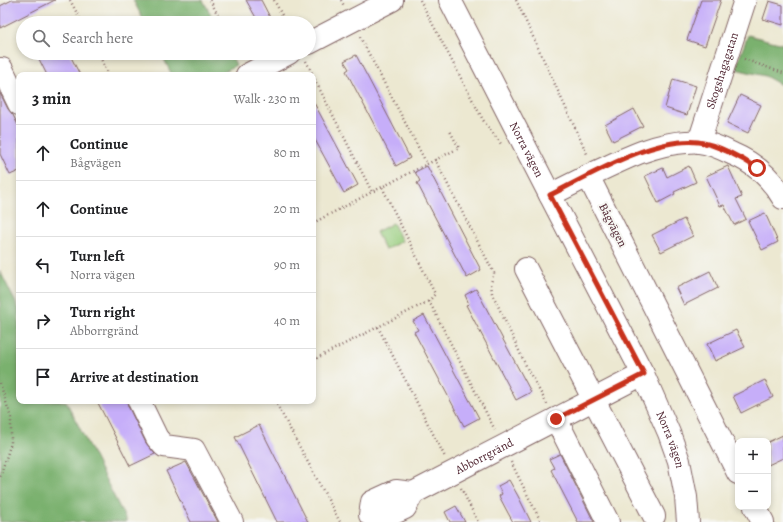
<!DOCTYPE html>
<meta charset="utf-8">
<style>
body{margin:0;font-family:Alegreya,serif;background:#f6f6f6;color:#202124}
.controls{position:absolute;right:12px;bottom:12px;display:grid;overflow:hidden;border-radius:8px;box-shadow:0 2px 6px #0003}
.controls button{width:36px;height:36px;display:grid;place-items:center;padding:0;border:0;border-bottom:1px solid #e0e0e0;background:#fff;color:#202124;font:20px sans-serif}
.stop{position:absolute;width:12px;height:12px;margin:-9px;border:3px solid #c8321e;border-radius:50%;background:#fff}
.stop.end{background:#c8321e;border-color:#fff;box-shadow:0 1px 4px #0008}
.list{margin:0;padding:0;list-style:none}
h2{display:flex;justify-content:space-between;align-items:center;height:52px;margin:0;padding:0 16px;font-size:17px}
h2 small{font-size:13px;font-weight:400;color:#757577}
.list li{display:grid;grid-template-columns:26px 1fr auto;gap:12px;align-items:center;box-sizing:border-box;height:56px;padding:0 16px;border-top:1px solid #e0e0e0}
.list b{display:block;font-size:15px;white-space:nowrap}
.list p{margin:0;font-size:13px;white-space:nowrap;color:#757577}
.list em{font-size:13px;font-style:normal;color:#757577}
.icon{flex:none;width:22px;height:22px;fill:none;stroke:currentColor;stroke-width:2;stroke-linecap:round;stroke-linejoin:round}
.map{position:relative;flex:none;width:783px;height:522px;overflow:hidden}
.search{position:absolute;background:#fff;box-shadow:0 2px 6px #0003;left:16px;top:16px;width:300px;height:44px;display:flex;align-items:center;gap:10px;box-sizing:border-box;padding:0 14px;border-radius:22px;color:#757577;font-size:15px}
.panel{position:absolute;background:#fff;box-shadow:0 2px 6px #0003;left:16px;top:72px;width:300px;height:332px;border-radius:8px}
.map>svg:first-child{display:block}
</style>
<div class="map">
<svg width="783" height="522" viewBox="0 0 783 522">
<rect width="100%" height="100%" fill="#f6f6f2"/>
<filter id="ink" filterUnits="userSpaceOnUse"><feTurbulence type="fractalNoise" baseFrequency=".025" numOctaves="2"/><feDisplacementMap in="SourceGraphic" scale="8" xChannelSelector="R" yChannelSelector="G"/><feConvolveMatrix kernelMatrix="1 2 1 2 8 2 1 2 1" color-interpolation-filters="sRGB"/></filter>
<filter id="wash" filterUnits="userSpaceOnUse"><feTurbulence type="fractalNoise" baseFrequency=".012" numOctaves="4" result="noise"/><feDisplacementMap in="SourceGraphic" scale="16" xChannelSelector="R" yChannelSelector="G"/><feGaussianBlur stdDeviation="0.9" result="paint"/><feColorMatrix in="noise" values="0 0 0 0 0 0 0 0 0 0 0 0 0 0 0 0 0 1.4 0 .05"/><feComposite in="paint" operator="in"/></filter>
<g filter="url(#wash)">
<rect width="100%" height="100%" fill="#ece8d1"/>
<!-- green -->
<path fill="#99ce7f" stroke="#727655" d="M393 223 402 241 385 250 376 232Z"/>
<!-- forest -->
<g fill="#7ab16e" stroke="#62684c">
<path d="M133 0H203L215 23H145Z"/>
<path d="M748 35 783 44V86L765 76 735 69Z"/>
<path d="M161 53H230L236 65 218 75H172Z"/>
<path d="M0 271 19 309V401H66L127 522H0Z"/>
</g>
<g id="blocks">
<!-- building -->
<g fill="#c6aef9">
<path d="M12 0H55L0 28V6Z"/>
<path d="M246 0H261L273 23H259Z"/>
<path d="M701 0H721L705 46 687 40Z"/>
<path d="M769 1 783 5V25L763 19Z"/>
<path d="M36 53H69L80 75H47Z"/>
<path d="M356 55 410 158 396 166 346 71 349 69 344 61Z"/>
<path d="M673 79 696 86 687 115 665 108Z"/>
<path d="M0 93 8 109 13 115 19 127V171L10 175 0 154Z"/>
<path d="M740 95 761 105 748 133 727 123Z"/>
<path d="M313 101 358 185 344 193 313 136Z"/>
<path d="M634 109 643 126 613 141 605 125Z"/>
<path d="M427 166 481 270 467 278 417 183 420 181 415 172Z"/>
<path d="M689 166 696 182 674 192 675 194 658 203 645 176 663 168 667 177Z"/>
<path d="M728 166 742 197 736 199 746 219 734 225 724 205 720 206 706 176Z"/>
<path d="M765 213 778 242 762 250 748 221Z"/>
<path d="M684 219 693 236 661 252 652 235Z"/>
<path d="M710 271 718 288 684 305 676 288Z"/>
<path d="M476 289 531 392 516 400 466 305 469 304 465 295Z"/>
<path d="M424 315 479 418 464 426 414 332 418 330 413 321Z"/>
<path d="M736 330 745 347 715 361 707 344Z"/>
<path d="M765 380 773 397 741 413 733 396Z"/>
<path d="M97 401H127L128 406 146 443 155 454 130 466Z"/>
<path d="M259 425 308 522H277L235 437Z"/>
<path d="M783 435V458L768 465V442Z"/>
<path d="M560 454 594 522H578L551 470 554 468 549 459Z"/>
<path d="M186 462 218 522H191L166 471Z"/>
<path d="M509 480 518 496 531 522H513L508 513 499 496 502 494 498 486Z"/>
<path d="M456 506 465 522H450L445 512Z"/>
</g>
</g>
</g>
<g filter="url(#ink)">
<use href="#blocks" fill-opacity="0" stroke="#836565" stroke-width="1"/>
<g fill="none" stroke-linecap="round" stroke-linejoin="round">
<defs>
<g id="minor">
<path id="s1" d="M450 0 550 195 643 374 669 433 679 461 686 497 688 522"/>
<path d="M309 43 392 0"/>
<path d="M0 69H2L19 104"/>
<path d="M247 75 289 53"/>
<path id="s2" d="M699 142 745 0"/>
<path d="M550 195 588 176"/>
<path d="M526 269 654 516"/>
<path d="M139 401 157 438 164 446 194 450 232 522"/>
<path d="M556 419 608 522"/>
<path d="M738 473 588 176C620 161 651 144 686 142 690 142 695 141 699 142 710 143 723 149 733 154 754 163 771 178 783 198"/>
<path id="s3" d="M413 493 405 508 381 519 370 515 372 502 396 491 413 493 643 374"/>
<path d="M755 507 763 522"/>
</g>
</defs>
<!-- minor casing -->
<use href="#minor" stroke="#836565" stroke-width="24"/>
<!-- path -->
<g stroke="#836565" stroke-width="2.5" stroke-dasharray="1 3" stroke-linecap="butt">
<path d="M70 0 82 23"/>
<path d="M210 0 222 23"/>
<path d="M274 0 286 23"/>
<path d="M341 0 344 6"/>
<path d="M420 0 483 120 501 144"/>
<path d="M516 0 588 156"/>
<path d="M360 37 427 164"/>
<path d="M98 53 109 75"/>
<path d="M744 59 783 73"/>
<path d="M306 61 313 75"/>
<path d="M313 76 372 192 382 187"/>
<path d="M435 160 459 148 450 131"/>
<path d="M313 223 372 192"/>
<path d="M378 327 445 457"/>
<path d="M313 360 429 301"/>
<path d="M0 383 11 418V443L0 477"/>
<path d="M275 401 340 522"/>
<path d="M495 430 429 301 435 294 382 187 435 160 494 273 491 283 492 293 528 370 547 404"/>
<path d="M511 462 541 522"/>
<path d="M461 488 478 522"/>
</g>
<!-- minor -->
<use href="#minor" stroke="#fff" stroke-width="22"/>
</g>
</g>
<g fill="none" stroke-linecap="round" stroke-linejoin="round" filter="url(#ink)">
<!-- route -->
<path stroke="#c8321e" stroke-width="5" d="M556 419 644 374 550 195C590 175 653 137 698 142 716 144 742 158 757 168"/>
</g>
<g text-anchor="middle" stroke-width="4" stroke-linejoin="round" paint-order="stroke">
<!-- street labels -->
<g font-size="12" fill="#4a1f2b" stroke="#f6f6f2">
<text dy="4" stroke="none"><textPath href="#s2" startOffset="75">Skogshagagatan</textPath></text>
<text dy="4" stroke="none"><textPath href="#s1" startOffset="168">Norra vägen</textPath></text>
<text transform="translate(613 225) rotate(63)" y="4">Bågvägen</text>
<text dy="4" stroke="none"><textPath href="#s1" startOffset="492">Norra vägen</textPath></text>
<text dy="4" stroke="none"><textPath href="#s3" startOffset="192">Abborrgränd</textPath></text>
</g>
</g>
</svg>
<div class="controls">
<button>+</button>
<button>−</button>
</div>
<div class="stop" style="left:757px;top:168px"></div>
<div class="stop end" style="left:556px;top:419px"></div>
<div class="search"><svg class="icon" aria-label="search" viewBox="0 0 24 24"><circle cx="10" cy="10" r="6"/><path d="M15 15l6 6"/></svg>Search here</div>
<section class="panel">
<h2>3 min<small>Walk · 230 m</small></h2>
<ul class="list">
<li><svg class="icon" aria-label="ahead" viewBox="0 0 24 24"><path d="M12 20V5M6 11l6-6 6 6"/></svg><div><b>Continue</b><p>Bågvägen</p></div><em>80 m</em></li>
<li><svg class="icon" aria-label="ahead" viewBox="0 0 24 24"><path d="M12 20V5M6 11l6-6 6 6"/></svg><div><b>Continue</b></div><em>20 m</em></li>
<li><svg class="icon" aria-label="left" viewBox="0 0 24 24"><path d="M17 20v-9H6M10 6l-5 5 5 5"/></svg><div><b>Turn left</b><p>Norra vägen</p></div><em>90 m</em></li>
<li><svg class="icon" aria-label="right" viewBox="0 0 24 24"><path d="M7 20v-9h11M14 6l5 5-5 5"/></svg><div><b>Turn right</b><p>Abborrgränd</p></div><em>40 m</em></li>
<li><svg class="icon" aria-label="arrive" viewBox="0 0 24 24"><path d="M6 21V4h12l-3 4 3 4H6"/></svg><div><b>Arrive at destination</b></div></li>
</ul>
</section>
</div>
